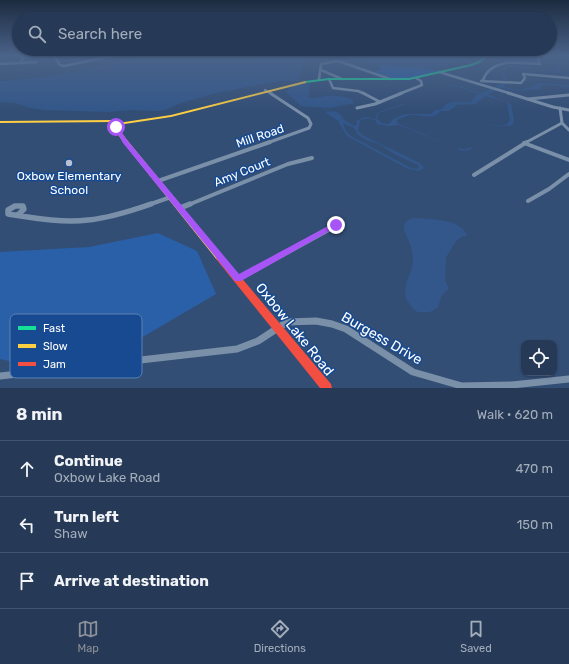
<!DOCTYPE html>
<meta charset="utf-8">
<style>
body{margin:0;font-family:Rubik,sans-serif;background:#2e415e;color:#f1f3f6}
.controls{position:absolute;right:12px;bottom:12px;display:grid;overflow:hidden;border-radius:8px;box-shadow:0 1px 3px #0004}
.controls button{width:36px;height:36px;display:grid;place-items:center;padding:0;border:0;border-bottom:1px solid #42546e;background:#263a58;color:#f1f3f6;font:20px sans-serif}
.stop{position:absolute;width:12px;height:12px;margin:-9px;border:3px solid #a855f7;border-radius:50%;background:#fff}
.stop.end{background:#a855f7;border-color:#fff;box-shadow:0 1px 4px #0008}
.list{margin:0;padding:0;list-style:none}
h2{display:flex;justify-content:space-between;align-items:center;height:52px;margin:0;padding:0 16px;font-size:17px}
h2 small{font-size:13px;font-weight:400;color:#a4adba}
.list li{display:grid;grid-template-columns:26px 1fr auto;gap:12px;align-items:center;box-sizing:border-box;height:56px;padding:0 16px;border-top:1px solid #42546e}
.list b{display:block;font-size:15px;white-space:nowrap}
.list p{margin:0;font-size:13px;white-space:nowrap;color:#a4adba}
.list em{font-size:13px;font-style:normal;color:#a4adba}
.icon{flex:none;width:22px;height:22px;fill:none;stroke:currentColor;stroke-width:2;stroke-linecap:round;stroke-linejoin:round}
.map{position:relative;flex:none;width:569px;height:388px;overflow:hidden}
.search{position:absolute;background:#263a58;box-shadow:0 1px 3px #0004;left:12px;right:12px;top:12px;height:44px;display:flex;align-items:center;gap:10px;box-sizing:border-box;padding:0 14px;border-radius:22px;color:#a4adba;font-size:15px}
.sheet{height:220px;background:#263a58}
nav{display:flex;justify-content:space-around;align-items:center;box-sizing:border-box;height:56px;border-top:1px solid #42546e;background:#263a58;font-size:11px;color:#a4adba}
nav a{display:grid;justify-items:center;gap:2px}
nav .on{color:#8c9099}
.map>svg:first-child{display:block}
</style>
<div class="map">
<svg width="569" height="388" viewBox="0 0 569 388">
<rect width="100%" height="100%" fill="#334e75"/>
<!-- green -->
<g fill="#2a60a8">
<path d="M379 65 430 69 438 71 412 78H392L374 72 383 69 378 67Z"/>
<path d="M158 233 197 251 216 294 129 345 9 361 0 359V252L89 247Z"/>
</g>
<!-- water -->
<g fill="#33578a" fill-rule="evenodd">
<path d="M141 56H315L304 61 299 81H281L216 93 181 103 165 110 155 111 131 110 108 112 45 110 30 108 15 103 0 102V81L35 78 84 70Z"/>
<path d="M338 56H466C450 79 362 64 338 56Z"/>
<path d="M545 56 558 61 561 65 559 71 569 74 510 67 503 71 506 78 504 87 518 90 531 87 539 83 569 85V87L546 85 540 86 541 88 539 89 517 91 502 88 488 94 511 104 514 120 513 124 510 126 484 125H506L510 120 507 102 485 96 476 104 457 105 449 111H440C434 120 422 115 413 115 407 115 402 118 397 120V123L458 149 399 125 389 126 377 124 375 120C371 118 364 118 360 121L358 130 362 135 420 163 424 168 419 171 406 168 347 136 338 121 325 112C334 110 340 111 344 120L355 126 357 124 356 121 365 117 377 119 382 123 389 124 393 119 405 114H431L435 110 442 109C449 98 461 103 471 102L475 96 479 94 457 86H449C460 81 476 96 485 92 492 89 498 85 504 81L500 69C516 59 538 72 555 71L557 62ZM343 123 354 128 358 135 366 140 379 144 396 155 418 165 419 168 416 169 409 167 351 136 346 131Z"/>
<path d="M302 82 311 84 309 88 310 92 308 97 309 98C315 99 320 97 325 96 334 95 344 96 352 99L354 103 329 108 301 106 286 92 294 84Z"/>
<path d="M413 218C427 219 462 218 467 236 455 236 453 249 446 257L445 281 449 288 442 295 438 307C433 312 428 313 421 312 415 312 415 310 411 306 398 292 410 279 413 263 413 261 412 253 412 251 411 239 394 224 413 218Z"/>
</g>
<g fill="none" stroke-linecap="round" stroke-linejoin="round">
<!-- stream-far1 -->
<g stroke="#33578a" stroke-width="1">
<path d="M324 108 327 111"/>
<path d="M377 119V114L380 112 404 104"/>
</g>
<!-- stream -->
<path stroke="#33578a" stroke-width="1.5" d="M458 149 466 150 471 148"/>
<!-- street-far4 -->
<g stroke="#7a8fa8" stroke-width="2.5">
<path d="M54 56 60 65 64 66 112 56"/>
<path d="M20 63 23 59 22 56"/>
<path d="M0 64 37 62"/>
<path d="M321 70 342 79"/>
<path d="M439 72 512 94"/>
<path d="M523 74 569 78"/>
<path d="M319 79 321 64 338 61 390 79"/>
<path d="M329 79 333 88 358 91 365 94"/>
<path d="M483 80C491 57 521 63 540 64L537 56"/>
<path d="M481 81 521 83 525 78 523 74"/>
<path d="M265 90 272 94"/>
<path d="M399 94 422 85 421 81 416 78"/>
</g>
<!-- street-far3 -->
<g stroke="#7a8fa8" stroke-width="3">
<path d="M363 93 380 102"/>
<path d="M508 93 553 107 569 110"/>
<path d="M528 99 569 95"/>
<path d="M357 108 375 104 402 93"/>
<path d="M560 108 562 123 569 130"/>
<path d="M267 143 309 128 311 124 308 118 270 93"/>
<path d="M525 143 562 123"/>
</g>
<!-- street-far2 -->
<g stroke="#7a8fa8" stroke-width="4">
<path d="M524 143 569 160"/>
<path d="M474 175 527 142"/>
<path d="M158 181 270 142"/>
<path d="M528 201 549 189 569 174"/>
<path d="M148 205 171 197"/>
<path d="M188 205 288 164 312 158"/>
</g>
<!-- street-far1 -->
<g stroke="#7a8fa8" stroke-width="5.5">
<path d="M180 208 190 204"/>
<path d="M18 215 24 209 23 206H15L8 210V214C34 218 62 223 88 220 110 218 131 211 151 204"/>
<path d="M238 279 336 225"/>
</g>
<!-- street -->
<path stroke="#7a8fa8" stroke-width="7" d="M0 376 237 349 258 341 287 322 316 321 332 324 346 329 413 372 462 386 512 385 569 379"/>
<!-- fast -->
<path fill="#16e098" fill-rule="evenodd" d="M485 56H488L480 63 472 66 409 80H329L305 83 303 82 305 81 329 78H409L470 64 478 61Z"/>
<!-- slow -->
<g fill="#ffcf43" fill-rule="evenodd">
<path d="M305 81H306V83L171 117 118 125V128L127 140 224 258 223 260 220 261 217 260 123 142 114 128V125L118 123 171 115Z"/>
<path d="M113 120H115V122L0 123V121Z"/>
</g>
<!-- jam -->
<path fill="#f24e42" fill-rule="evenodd" d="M220 255 223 256 331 384 332 388H320L217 260 216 258 217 256Z"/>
</g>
<!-- sky -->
<linearGradient id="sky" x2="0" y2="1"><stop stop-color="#1c2b40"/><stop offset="0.5" stop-color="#4a6389"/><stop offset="1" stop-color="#4a6389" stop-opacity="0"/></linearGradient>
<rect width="569" height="111" fill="url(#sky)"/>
<!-- route -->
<path fill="#a855f7" d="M114 126H117L127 140 239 274 334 223H339L340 225 241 281H235L123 143Z"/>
<!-- markers -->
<circle fill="#b8c1cf" stroke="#174a91" stroke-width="1.5" cx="69" cy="163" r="4"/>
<g text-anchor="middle" stroke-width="3" stroke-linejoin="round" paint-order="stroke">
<!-- street labels -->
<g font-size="12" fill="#fff" stroke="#174a91">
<text transform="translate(260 136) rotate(-19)" y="4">Mill Road</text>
<text transform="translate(242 172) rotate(-22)" y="4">Amy Court</text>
</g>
<!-- poi labels -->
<g font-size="12" fill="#fff" stroke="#174a91">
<text x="69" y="180">Oxbow Elementary<tspan x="69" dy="14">School</tspan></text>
</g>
<!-- near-street labels -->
<g font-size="14" fill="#fff" stroke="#174a91">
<text transform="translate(295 329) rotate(51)" y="5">Oxbow Lake Road</text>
<text transform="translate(382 338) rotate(30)" y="5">Burgess Drive</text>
</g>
</g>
<!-- legend -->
<rect x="10" y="314" width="132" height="64" rx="6" fill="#174a91" stroke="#5d80b2" stroke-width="1"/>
<rect x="18" y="326" width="18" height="4" fill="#16e098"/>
<rect x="18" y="344" width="18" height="4" fill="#ffcf43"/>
<rect x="18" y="362" width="18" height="4" fill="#f24e42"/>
<g font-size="11" fill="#fff">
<text x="43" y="332">Fast</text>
<text x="43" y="350">Slow</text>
<text x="43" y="368">Jam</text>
</g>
</svg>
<div class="controls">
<button><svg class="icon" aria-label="locate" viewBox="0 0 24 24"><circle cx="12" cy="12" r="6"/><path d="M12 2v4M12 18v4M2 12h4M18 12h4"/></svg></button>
</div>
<div class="stop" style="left:116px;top:127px"></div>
<div class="stop end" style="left:336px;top:225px"></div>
<div class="search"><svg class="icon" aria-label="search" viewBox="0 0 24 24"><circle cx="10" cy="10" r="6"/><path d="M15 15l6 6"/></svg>Search here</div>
</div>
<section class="sheet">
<h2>8 min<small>Walk · 620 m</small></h2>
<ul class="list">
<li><svg class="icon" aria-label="ahead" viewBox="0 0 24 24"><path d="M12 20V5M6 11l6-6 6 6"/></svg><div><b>Continue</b><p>Oxbow Lake Road</p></div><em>470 m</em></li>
<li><svg class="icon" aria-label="left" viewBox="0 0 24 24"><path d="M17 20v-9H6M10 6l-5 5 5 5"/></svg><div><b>Turn left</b><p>Shaw</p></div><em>150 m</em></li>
<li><svg class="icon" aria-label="arrive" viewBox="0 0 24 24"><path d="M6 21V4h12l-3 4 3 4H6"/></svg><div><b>Arrive at destination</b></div></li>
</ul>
</section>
<nav>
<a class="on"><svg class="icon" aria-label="map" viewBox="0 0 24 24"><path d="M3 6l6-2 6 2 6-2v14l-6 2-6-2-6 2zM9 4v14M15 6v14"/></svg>Map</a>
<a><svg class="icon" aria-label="directions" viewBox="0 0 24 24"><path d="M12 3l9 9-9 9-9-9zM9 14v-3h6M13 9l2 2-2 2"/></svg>Directions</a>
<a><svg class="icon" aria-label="saved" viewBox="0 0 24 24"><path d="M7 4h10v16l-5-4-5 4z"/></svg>Saved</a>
</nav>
